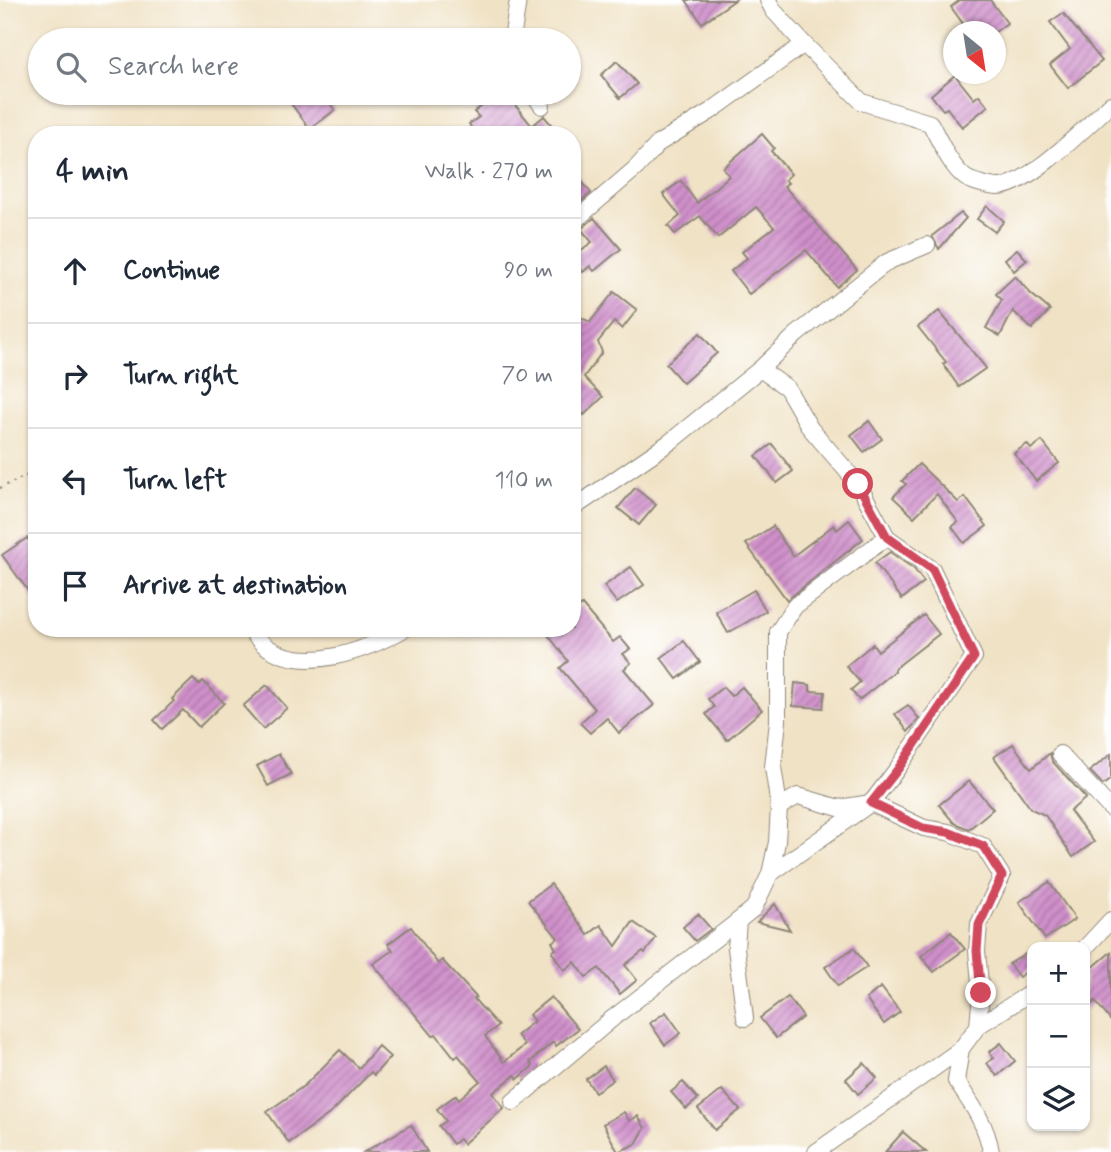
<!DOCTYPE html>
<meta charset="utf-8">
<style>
body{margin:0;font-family:Mynerve,sans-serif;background:#f6f6f7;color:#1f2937}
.controls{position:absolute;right:21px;bottom:21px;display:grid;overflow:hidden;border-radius:14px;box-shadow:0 2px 5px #0004}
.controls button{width:63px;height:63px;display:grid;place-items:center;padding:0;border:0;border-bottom:2px solid #e0e1e3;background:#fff;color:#1f2937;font:35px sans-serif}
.compass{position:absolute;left:943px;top:21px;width:63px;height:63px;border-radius:50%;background:#fff;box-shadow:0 2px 5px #0004;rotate:150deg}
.stop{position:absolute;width:21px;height:21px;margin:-16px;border:5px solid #d1495b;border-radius:50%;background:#fff}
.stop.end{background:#d1495b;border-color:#fff;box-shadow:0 2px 7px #0008}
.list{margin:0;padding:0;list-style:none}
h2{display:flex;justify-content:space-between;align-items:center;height:91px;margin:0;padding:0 28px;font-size:30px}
h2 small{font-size:23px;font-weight:400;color:#747a83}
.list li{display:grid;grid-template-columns:46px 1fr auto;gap:21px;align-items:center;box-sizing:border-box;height:105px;padding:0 28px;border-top:2px solid #e0e1e3}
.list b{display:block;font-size:26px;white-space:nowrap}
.list em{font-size:23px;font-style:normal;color:#747a83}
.icon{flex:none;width:38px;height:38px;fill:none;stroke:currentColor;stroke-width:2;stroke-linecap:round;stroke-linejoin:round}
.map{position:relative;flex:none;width:1111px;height:1152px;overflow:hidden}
.search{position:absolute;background:#fff;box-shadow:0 2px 5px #0004;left:28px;top:28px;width:553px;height:77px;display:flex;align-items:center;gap:18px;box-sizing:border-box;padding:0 24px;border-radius:38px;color:#747a83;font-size:26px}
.panel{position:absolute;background:#fff;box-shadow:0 2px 5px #0004;left:28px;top:126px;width:553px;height:511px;border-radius:28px}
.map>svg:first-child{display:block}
</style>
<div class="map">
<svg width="1111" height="1152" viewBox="0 0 1111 1152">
<defs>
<pattern id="building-hatch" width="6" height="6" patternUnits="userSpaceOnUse" patternTransform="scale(1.75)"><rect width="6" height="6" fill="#d090cb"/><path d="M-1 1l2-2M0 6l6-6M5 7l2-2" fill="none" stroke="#a976a5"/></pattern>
</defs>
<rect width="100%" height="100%" fill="#fff"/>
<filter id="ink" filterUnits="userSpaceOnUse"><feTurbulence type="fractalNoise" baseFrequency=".0143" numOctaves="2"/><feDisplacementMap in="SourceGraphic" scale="14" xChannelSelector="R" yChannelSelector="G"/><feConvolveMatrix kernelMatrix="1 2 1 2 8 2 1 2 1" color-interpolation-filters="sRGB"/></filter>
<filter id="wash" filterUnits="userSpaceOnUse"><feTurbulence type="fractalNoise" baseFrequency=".00686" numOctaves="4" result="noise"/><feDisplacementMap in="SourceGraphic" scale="28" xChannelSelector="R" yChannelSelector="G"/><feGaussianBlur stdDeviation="1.57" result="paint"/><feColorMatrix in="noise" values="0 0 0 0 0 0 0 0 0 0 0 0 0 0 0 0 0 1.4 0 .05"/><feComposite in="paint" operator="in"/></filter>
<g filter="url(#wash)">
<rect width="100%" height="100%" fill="#f0e2c5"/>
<g id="blocks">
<!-- building -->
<g fill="url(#building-hatch)">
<path d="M686 0H735L702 23Z"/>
<path d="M960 0H990L1007 23 995 32H969L951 7Z"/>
<path d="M1063 13 1102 61 1068 88 1050 65 1070 49 1050 22Z"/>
<path d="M617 61 637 84 620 98 601 75Z"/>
<path d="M955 75 974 99 979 95 988 106 962 127 947 108 943 110 931 95Z"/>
<path d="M283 93H322L335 110 310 129Z"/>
<path d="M506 94 532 126 544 116 560 135H476L469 124 479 117 474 112 489 101 492 105Z"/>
<path d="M762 134 774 148 771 151 791 174 785 180 788 183 784 186 857 270 837 287 806 250 749 294 731 271 747 258 742 252 774 227 756 207 718 238 700 216 675 234 668 226 680 216 663 194 681 181 697 203 729 176 723 168Z"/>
<path d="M572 169 591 193 572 209Z"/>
<path d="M987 206 1004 221 995 232 977 219Z"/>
<path d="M961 213 966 218 939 249 932 236Z"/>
<path d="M594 218 621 249 594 271 590 266 583 272 574 261 579 257 576 254 592 242 581 229Z"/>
<path d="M1017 249 1027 260 1014 271 1005 259Z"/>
<path d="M1015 276 1030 293 1050 310 1032 329 1013 311 1000 336 986 328 1002 300 996 294Z"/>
<path d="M614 292 637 310 622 329 614 322 598 342 602 352 584 377 603 397 584 415 572 402V313L590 322Z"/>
<path d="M939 311 986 368 959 387 943 364 946 362 918 327Z"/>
<path d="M700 333 717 353 683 383 666 364Z"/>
<path d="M869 421 882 439 864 452 851 435Z"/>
<path d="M1042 441 1059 463 1036 481 1014 453 1027 444 1031 449Z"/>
<path d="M772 444 793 471 777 483 756 456Z"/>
<path d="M919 464 958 502 965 497 987 526 964 543 952 527 958 522 937 494 914 517 893 497 906 484 902 481Z"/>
<path d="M635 488 656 505 639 525 618 508Z"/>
<path d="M849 520 863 539 787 600 746 544 773 526 793 556 834 525 837 530Z"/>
<path d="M27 538 37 551V603L2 555Z"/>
<path d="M890 552 914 569 924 582 902 599 875 563Z"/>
<path d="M631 567 644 585 617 603 604 586Z"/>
<path d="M754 590 766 611 728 633 716 612Z"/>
<path d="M582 605 613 642 620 637 630 649 623 654 631 663 624 669 654 705 619 733 607 718 590 733 580 723 595 709 560 668 568 661 543 628H572V613Z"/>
<path d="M924 615 939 634 894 669 895 671 859 700 851 690 860 682 846 666 873 644 878 651Z"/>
<path d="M684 641 700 662 677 679 661 658Z"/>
<path d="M193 679 199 685 203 681 224 703 199 727 183 710 162 729 154 720 174 701 172 699Z"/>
<path d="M795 683 810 685V691L825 692 823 708 793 706Z"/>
<path d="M267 685 287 708 263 729 243 706Z"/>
<path d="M723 687 731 696 742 687 762 710 727 740 706 714 714 707 708 699Z"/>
<path d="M908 705 919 719 908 732 895 714Z"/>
<path d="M1013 744 1031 769 1050 753 1052 761 1086 798 1070 811 1094 842 1073 857 1045 815 1031 809 994 757Z"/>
<path d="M279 754 291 774 268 786 257 766Z"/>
<path d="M1111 754V779L1103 785 1090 771Z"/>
<path d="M969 781 993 809 969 829 954 823 939 805Z"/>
<path d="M1049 882 1075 919 1045 939 1019 902Z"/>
<path d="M551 884 588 935 601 925 616 946 633 922 656 938 645 953 643 951 625 965 637 980 620 994 599 968 586 977 575 962 564 970 552 952 556 949 552 942 558 938 528 901Z"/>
<path d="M775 904 790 930 757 922Z"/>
<path d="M698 914 711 929 695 941 683 927Z"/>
<path d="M411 927 438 964 442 960 476 997 474 999 498 1026 485 1036 504 1062 525 1045 517 1035 534 1021 529 1015 551 997 578 1029 556 1046 553 1042 530 1062 533 1066 518 1079 515 1075 493 1093 504 1108 463 1144 459 1139 453 1144 439 1126 446 1121 437 1109 456 1095 459 1099 480 1081 458 1055 455 1058 436 1034 433 1036 373 964 393 950 388 944Z"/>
<path d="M951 932 965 949 934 972 921 956Z"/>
<path d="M854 948 867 967 838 986 825 967Z"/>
<path d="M1032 950V968L1019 977 1009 964Z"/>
<path d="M1111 952V1021L1095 1001 1085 1010V974Z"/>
<path d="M881 987 900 1012 884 1024 866 999Z"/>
<path d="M788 997 803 1017 776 1038 760 1018Z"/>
<path d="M666 1012 681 1033 665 1045 650 1023Z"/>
<path d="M1001 1043 1015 1061 997 1076 987 1063 994 1058 989 1052Z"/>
<path d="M378 1046 390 1057 374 1075 371 1072 332 1112 289 1143 267 1112 305 1085 340 1050 359 1068Z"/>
<path d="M864 1063 877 1078 858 1094 846 1079Z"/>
<path d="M604 1066 613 1080 595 1092 586 1079Z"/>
<path d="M683 1082 698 1099 686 1109 671 1092Z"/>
<path d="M722 1090 740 1110 715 1130 698 1109Z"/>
<path d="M624 1112 629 1121 638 1116 645 1128 636 1144 618 1152 603 1124Z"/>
<path d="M411 1125 427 1152H364Z"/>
<path d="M903 1132 926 1152H885Z"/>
</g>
</g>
</g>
<g filter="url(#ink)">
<use href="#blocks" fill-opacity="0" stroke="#8e8678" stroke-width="2"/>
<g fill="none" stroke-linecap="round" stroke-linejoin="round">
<defs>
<g id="minor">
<path d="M512 40 518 0"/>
<path d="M804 44 862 102 930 123C939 139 951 168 966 178 972 182 991 187 998 187 1027 187 1089 124 1111 104"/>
<path d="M533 93 542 106"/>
<path d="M572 223 636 168 659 143 711 111 804 44 773 10 768 0"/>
<path d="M572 509 670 442 760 369"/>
<path d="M248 628C253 633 258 639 263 644 303 676 367 650 406 628"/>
<path d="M1060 754 1111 809"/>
<path d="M779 807 798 796 839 808 871 803 924 828 948 832 983 846 1002 876 979 924 977 951 981 993 978 1026 961 1049 956 1081C971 1103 987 1125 991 1152"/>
<path d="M770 874 871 803 897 769 974 657 932 569 887 537 858 484 810 428 787 388 760 369 796 335 887 262 927 245"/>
<path d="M1085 948 1111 920"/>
<path d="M745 1018 736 948 738 921 754 908 770 874 777 842 779 807 773 767 778 721V632L795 606 887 537"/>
<path d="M978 1026 1032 992"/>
<path d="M513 1102 613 1018 738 921"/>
<path d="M816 1152 961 1049"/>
</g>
</defs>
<!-- minor casing -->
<use href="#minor" stroke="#8e8678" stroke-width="18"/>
<!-- path -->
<path stroke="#8e8678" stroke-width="2.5" stroke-dasharray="2 5" stroke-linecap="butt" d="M0 488 26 476 37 475"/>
<!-- minor -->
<use href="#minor" stroke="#fff" stroke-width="16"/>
</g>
</g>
<g fill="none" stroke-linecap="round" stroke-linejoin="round" filter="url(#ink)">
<!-- route -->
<path stroke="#d1495b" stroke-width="9" d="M858 484 887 537 932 569 974 657 898 769 871 803 923 828 948 832 983 846 1002 876 979 925 977 951 981 993"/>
</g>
</svg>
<div class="controls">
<button>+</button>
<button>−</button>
<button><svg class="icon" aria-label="layers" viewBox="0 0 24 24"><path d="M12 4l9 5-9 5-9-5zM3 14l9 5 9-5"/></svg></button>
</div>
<svg class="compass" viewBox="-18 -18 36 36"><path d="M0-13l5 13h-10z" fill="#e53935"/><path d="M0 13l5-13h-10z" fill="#747a83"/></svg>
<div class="stop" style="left:858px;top:484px"></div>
<div class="stop end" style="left:981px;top:993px"></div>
<div class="search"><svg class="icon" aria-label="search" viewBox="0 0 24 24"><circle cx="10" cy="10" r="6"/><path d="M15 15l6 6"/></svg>Search here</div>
<section class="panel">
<h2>4 min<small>Walk · 270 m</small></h2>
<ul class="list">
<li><svg class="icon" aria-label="ahead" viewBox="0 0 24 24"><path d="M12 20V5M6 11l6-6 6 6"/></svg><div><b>Continue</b></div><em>90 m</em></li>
<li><svg class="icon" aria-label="right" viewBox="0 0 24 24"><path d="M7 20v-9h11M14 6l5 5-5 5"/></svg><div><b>Turn right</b></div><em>70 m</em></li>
<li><svg class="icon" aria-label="left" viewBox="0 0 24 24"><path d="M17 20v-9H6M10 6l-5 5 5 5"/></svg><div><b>Turn left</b></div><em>110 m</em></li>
<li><svg class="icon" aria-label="arrive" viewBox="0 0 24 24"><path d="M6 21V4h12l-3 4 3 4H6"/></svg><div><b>Arrive at destination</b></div></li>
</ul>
</section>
</div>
